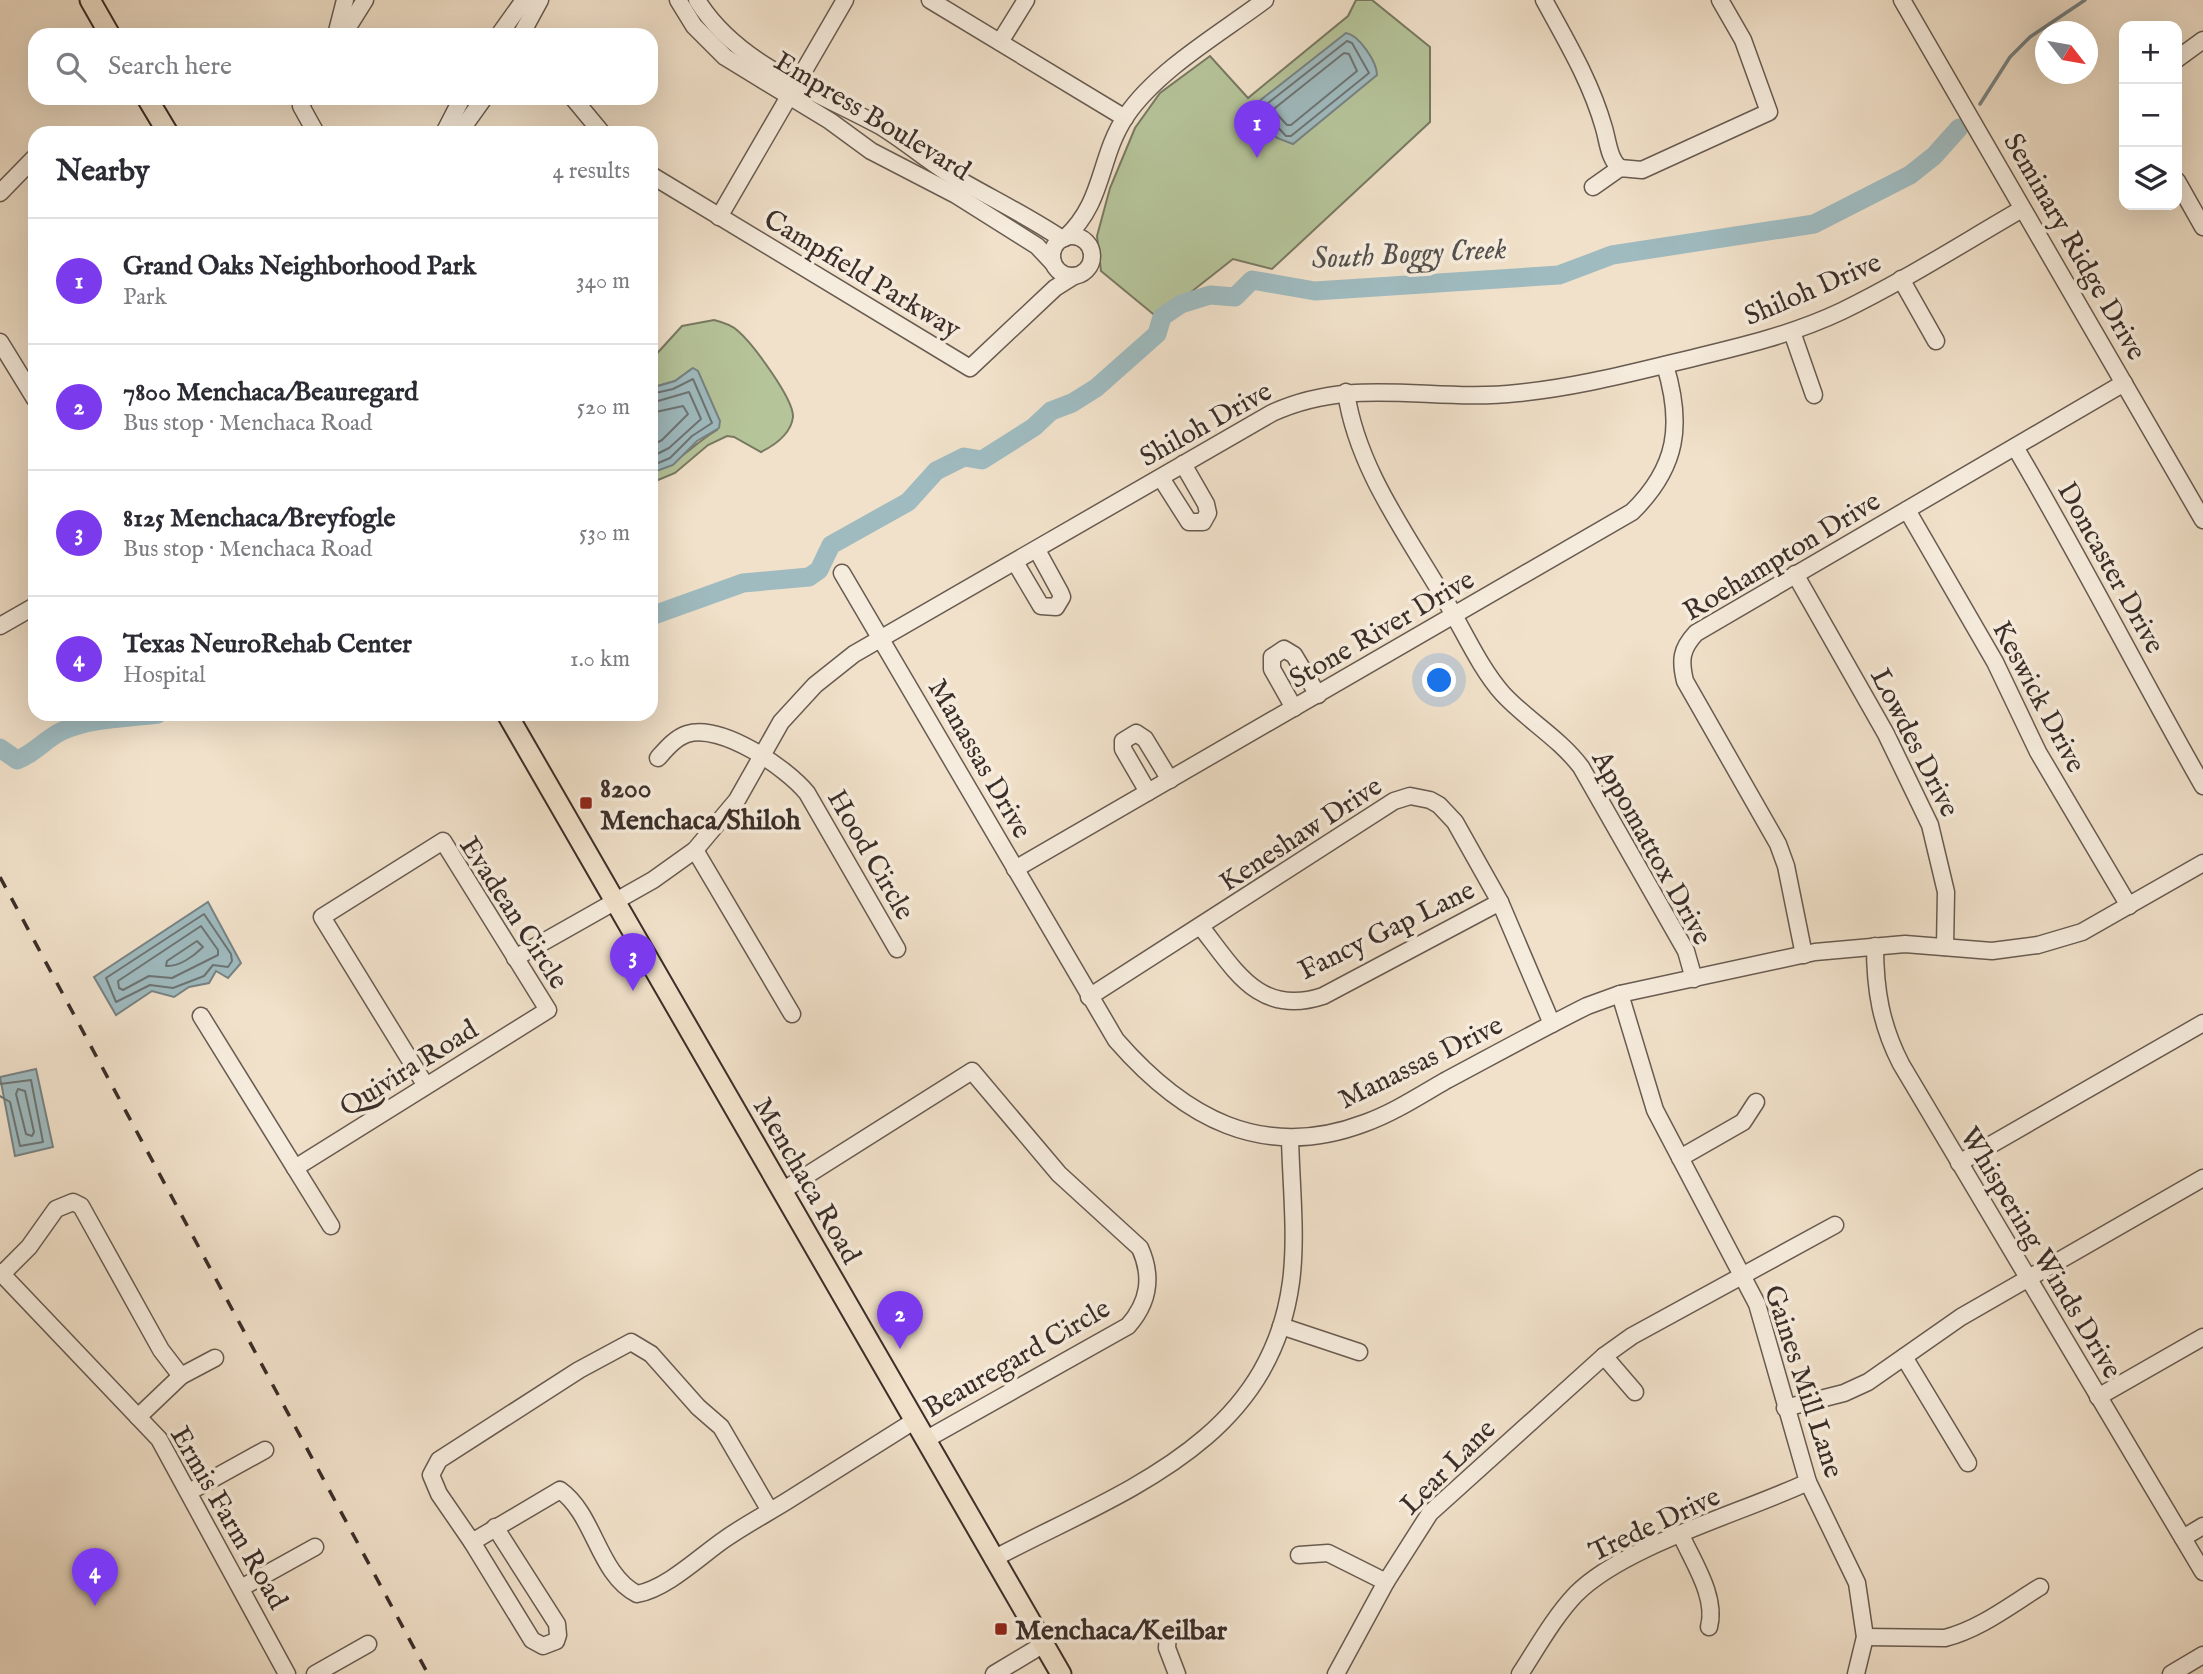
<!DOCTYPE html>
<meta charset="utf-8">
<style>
body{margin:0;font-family:"IM FELL English",serif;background:#f7f7f7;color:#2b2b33}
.controls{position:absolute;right:21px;top:21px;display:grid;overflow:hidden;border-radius:14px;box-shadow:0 7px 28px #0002}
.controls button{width:63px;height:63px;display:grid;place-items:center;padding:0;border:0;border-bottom:2px solid #e1e1e2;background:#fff;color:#2b2b33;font:35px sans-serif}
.compass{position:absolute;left:2035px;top:21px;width:63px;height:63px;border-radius:50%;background:#fff;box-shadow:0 7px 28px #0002;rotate:121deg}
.you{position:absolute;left:1440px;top:681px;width:24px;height:24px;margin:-18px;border:5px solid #fff;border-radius:50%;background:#1a73e8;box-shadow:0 0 0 10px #1a73e833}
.badge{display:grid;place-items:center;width:46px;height:46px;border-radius:50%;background:#7c3aed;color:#fff;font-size:23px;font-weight:700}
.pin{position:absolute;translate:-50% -58px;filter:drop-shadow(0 2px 4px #0008)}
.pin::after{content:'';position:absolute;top:37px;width:24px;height:21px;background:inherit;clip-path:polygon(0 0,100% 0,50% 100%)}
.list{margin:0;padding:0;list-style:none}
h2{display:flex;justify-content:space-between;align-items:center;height:91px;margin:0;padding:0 28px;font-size:30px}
h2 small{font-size:23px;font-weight:400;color:#7c7c81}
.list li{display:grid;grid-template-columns:46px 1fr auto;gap:21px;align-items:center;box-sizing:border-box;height:126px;padding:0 28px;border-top:2px solid #e1e1e2}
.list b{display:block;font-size:26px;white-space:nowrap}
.list p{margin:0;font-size:23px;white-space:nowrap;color:#7c7c81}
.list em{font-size:23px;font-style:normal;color:#7c7c81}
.icon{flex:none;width:38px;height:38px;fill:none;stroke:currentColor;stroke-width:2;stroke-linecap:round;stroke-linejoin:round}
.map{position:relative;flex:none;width:2203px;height:1674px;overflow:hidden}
.search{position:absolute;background:#fff;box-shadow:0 7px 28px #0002;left:28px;top:28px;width:630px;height:77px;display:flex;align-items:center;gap:18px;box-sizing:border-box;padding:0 24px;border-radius:21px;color:#7c7c81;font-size:26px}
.panel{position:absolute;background:#fff;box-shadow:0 7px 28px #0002;left:28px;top:126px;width:630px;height:595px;border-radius:21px}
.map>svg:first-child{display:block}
</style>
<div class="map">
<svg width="2203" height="1674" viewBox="0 0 2203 1674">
<rect width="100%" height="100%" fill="#f1e1ca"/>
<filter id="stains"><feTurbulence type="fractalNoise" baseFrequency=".00286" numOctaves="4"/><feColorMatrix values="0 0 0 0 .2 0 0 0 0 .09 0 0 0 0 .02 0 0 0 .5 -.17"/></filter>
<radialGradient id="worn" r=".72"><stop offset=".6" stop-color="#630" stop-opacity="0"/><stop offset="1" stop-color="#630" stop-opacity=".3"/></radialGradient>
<!-- green -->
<g fill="#b6c49a" stroke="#787962" stroke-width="2">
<path d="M1356 0H1372L1430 47V122L1272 269 1233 259 1158 318 1101 271 1097 236 1110 188 1135 128 1160 93 1210 56 1248 98 1348 16Z"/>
<path d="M714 320C722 322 732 325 738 331 752 343 794 399 793 417 791 433 775 445 761 452L734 437 727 436 708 445 675 473 651 483V473C678 464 693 444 717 430L690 370 675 381 651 388V360L682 326Z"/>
</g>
<!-- water -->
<g fill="#9fbbc0" stroke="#778384" stroke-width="2">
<path d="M1346 33C1359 35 1377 62 1377 75L1293 144 1277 138 1253 111V106Z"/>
<path d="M693 368 698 371 720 421 719 428 697 441 673 465 651 473V388L675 381Z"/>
<path d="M208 902 241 963 228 978 216 971 209 983 189 987 174 997 152 991 116 1015 94 977Z"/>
<path d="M36 1069 53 1147 15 1156 0 1077Z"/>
</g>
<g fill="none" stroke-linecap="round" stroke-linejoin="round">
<!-- shore -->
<g stroke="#6d7474" stroke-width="2">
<path d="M1347 41 1352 43 1369 73 1291 136H1286L1263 111V107Z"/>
<path d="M1344 53 1349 54 1357 71 1291 125H1287L1275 112V108Z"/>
<path d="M651 394 673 389 693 379 712 423 692 436 670 458 651 466"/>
<path d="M651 403 689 392 701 419 669 448 651 457"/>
<path d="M651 413 683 406 688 414 662 440 651 446"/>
<path d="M204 914 231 954 232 961 228 967 213 965 204 976 173 988 150 985 116 1002 106 978Z"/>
<path d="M201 926 218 950V955L172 978 149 976 123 990 119 988 118 981Z"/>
<path d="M197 941 203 947C194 956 179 967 166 966L167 961Z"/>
<path d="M0 1084 31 1080 43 1142 20 1146 10 1102 0 1096"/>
<path d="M18 1089 25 1091 34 1132 32 1136 26 1134 16 1094Z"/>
</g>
<!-- stream -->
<path stroke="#778384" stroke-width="3.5" d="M1980 104 2010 57 2030 37 2085 0"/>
<!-- river -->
<g stroke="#9fbbc0" stroke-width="19">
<path d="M651 616 743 583 809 577 819 570 831 545 908 502 936 471 964 457 982 460 1034 427 1051 411 1072 403 1096 388 1157 334 1162 317 1181 304 1210 295 1235 297 1252 280 1315 291 1559 275 1612 255 1814 224 1910 175 1934 156 1959 128"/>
<path d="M0 748 17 760C34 754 45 739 62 731 90 718 127 718 158 714"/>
</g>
<defs>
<g id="minor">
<path d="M678 0 694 26 725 57 830 121 871 151 956 195 1037 246 1053 263"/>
<path d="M697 0C737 65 816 91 880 126 903 140 923 157 946 172 984 195 1025 214 1062 239"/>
<path d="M930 0 1125 118"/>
<path d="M1544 0C1567 42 1591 82 1604 128 1608 142 1609 159 1620 168"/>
<path d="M1902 0 2203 520"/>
<path d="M336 35 345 0"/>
<path d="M343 35 365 0"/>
<path d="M499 35 524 0"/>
<path d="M521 35 540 0"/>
<path d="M1000 42 1026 0"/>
<path d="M2177 59 2203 40"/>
<path d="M305 98 301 106 316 133"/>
<path d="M573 98 602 133"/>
<path d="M444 133 462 98"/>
<path d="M459 133 484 98"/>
<path d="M651 175 970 368 1055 288 1074 276"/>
<path d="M2177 181 2203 227"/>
<path d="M1593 187 1620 168 1642 170 1769 112 1743 40 1720 0"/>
<path d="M0 193 35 157"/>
<path d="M719 217 845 0"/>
<circle cx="1072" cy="256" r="20"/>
<path d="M1065 238C1105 201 1098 158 1126 116 1157 70 1221 33 1265 0"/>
<path d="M1901 279 1936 341"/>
<path d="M1792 332 1814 395"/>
<path d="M0 342 35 399"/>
<path d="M1346 392C1357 468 1406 533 1444 598 1463 629 1479 667 1503 694 1527 720 1559 738 1581 767L1686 951 1694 979"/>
<path d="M2015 447C2081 559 2139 674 2203 786"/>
<path d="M1161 478 1189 522H1203L1208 513 1206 504 1183 464"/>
<path d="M1907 510 1995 662 2038 752 2129 906"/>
<path d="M1015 562 1041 606 1056 607 1062 597 1060 592 1037 550"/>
<path d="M842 573 1116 1040C1183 1117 1262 1162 1365 1123 1393 1113 1419 1096 1445 1081 1492 1056 1539 1030 1587 1006L1620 994 1815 952 1905 944 1992 951 2038 945 2082 932 2203 863"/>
<path d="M1795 574 1886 734 1930 825 1946 892 1945 947"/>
<path d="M0 626 35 606"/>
<path d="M1294 708 1272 669V657L1284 649 1294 655 1318 695"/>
<path d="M658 758C666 749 675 738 687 734 721 723 787 768 807 793L897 949"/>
<path d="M1148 792 1123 749V741L1136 733 1145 739 1170 780"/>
<path d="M695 850 792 1014"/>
<path d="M1015 869 1632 512C1678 467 1683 424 1665 365"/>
<path d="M1201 927C1235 970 1259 1017 1323 996L1500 902"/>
<path d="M1875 946C1875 990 1881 1025 1901 1064L2203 1572"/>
<path d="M1804 955 1786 866 1778 844 1685 681C1680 660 1681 649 1696 633L2124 383"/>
<path d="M515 958 653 880 695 850 737 800 781 722 815 685 854 654 1272 413C1354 375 1432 403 1518 393 1568 388 1615 377 1664 365 1725 350 1785 338 1842 311 1904 281 1963 243 2022 209"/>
<path d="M1620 994 1655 1110 1757 1304 1808 1482 1857 1583 1865 1637 1856 1674"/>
<path d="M1089 997 1394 801 1410 796 1430 800 1439 805 1455 822 1500 902 1552 1024"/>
<path d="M201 1016 331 1226"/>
<path d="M1680 1158 1743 1122 1756 1102"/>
<path d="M1959 1163 2203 1023"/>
<path d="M295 1168 548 1010 443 841 322 917 426 1086"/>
<path d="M782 1191 972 1071 1059 1174 1140 1248C1153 1277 1149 1302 1128 1326L925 1440"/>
<path d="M0 1272 159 1439 287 1674"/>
<path d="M2 1274 29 1247 56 1209 73 1202 81 1206 161 1350 181 1376"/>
<path d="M1281 1326 1359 1352"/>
<path d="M1604 1356 1635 1392"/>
<path d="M1904 1357 1968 1463"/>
<path d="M2098 1397 2203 1337"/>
<path d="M1785 1408 1844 1393 1868 1382 1961 1317 2203 1178"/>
<path d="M138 1417 181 1376 215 1358"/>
<path d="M189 1492 265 1450"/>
<path d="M770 1511 721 1427 698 1407 651 1354 631 1342 579 1370 439 1460 431 1475 439 1494 472 1542 560 1490C595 1515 598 1574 637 1594 668 1588 700 1556 725 1539 745 1525 766 1514 787 1501L914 1421"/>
<path d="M1681 1535C1693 1562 1717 1597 1709 1627"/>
<path d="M2183 1538 2203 1526"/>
<path d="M472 1542 532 1640 543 1646 556 1641 558 1635 557 1624 495 1527"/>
<path d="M1299 1555 1328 1553 1386 1582"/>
<path d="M993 1559C1119 1492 1269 1445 1291 1282 1297 1236 1291 1185 1290 1138"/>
<path d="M241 1588 315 1547"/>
<path d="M1168 1633 1167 1648 1177 1674"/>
<path d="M1865 1637 1945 1638C1980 1629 2009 1606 2040 1587"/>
<path d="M315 1674 368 1644"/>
<path d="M994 1674 1044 1644"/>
<path d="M1336 1674 1386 1582 1430 1513 1604 1356 1632 1336 1835 1225"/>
<path d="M1520 1674C1537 1648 1554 1617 1576 1594 1625 1545 1742 1513 1808 1482"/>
<path d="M2171 1674 2203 1655"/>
</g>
<g id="major">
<path d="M90 0 110 35"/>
<path d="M147 98 168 133"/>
<path d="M507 714 1061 1674"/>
</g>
</defs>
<!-- minor casing -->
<use href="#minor" stroke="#685b51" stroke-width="19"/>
<!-- major casing -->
<use href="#major" stroke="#3b2e29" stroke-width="23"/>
<!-- minor -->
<use href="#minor" stroke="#f6ecdd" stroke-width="16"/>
<!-- major -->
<use href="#major" stroke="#f1e1ca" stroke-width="19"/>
<!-- rail -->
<path stroke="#3b2e29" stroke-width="3.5" stroke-dasharray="12 12" stroke-linecap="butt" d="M0 877 428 1674"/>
</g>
<!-- markers -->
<g fill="#8f2418" stroke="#f6ecdd" stroke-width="2.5">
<rect x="579" y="796" width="14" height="14" rx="3.5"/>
<rect x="994" y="1622" width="14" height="14" rx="3.5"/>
</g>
<g text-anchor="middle" stroke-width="7" stroke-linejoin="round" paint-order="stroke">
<!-- street labels -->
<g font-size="28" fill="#3b2e29" stroke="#f6ecdd">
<text transform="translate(873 115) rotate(31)" y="10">Empress Boulevard</text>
<text transform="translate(2076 246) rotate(60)" y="10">Seminary Ridge Drive</text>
<text transform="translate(863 273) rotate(31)" y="10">Campfield Parkway</text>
<text transform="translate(1812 288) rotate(-23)" y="10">Shiloh Drive</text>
<text transform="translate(1205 423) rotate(-29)" y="10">Shiloh Drive</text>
<text transform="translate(1781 555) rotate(-31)" y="10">Roehampton Drive</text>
<text transform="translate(2112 567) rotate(61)" y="10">Doncaster Drive</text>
<text transform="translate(1381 628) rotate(-30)" y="10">Stone River Drive</text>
<text transform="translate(2040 696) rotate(62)" y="10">Keswick Drive</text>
<text transform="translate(1916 742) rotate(63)" y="10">Lowdes Drive</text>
<text transform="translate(981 758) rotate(60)" y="10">Manassas Drive</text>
<text transform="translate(1300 833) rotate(-33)" y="10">Keneshaw Drive</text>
<text transform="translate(1653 847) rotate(61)" y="10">Appomattox Drive</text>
<text transform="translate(872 854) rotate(60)" y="10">Hood Circle</text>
<text transform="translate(515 912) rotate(57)" y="10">Evadean Circle</text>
<text transform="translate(1386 929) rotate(-26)" y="10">Fancy Gap Lane</text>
<text transform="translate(1420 1061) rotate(-26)" y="10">Manassas Drive</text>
<text transform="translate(408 1067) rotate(-32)" y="10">Quivira Road</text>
<text transform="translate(808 1180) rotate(60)" y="10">Menchaca Road</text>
<text transform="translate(2042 1252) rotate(59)" y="10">Whispering Winds Drive</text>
<text transform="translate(1016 1357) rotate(-30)" y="10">Beauregard Circle</text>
<text transform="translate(1805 1381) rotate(72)" y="10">Gaines Mill Lane</text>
<text transform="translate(1447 1466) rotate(-45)" y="10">Lear Lane</text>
<text transform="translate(230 1517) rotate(60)" y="10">Ermis Farm Road</text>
<text transform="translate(1654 1523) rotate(-25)" y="10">Trede Drive</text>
</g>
<!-- poi labels -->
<g font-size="28" font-weight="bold" fill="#3b2e29" stroke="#f6ecdd" text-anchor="start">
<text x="600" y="797">8200<tspan x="600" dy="32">Menchaca/Shiloh</tspan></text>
<text x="1015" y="1639">Menchaca/Keilbar</text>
</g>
<!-- water labels -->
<g font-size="30" font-style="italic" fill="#54514f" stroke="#f6ecdd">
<text transform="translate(1409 253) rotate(-3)" y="10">South Boggy Creek</text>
</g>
</g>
<rect width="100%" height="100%" filter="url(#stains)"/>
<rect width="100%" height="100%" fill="url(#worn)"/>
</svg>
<div class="controls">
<button>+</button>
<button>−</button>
<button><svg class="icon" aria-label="layers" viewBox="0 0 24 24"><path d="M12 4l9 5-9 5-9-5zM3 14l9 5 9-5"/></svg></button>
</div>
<svg class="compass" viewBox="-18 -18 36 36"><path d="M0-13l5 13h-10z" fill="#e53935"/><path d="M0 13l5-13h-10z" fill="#7c7c81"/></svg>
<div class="you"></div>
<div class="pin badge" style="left:1257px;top:158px">1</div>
<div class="pin badge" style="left:900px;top:1349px">2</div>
<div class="pin badge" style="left:633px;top:991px">3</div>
<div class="pin badge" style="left:95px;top:1606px">4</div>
<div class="search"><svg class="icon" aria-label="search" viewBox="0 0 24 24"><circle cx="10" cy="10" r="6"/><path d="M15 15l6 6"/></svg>Search here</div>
<section class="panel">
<h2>Nearby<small>4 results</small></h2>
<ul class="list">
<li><span class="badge">1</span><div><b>Grand Oaks Neighborhood Park</b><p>Park</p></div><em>340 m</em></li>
<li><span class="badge">2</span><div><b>7800 Menchaca/Beauregard</b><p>Bus stop · Menchaca Road</p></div><em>520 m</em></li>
<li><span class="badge">3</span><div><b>8125 Menchaca/Breyfogle</b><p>Bus stop · Menchaca Road</p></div><em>530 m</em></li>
<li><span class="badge">4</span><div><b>Texas NeuroRehab Center</b><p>Hospital</p></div><em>1.0 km</em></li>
</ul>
</section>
</div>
